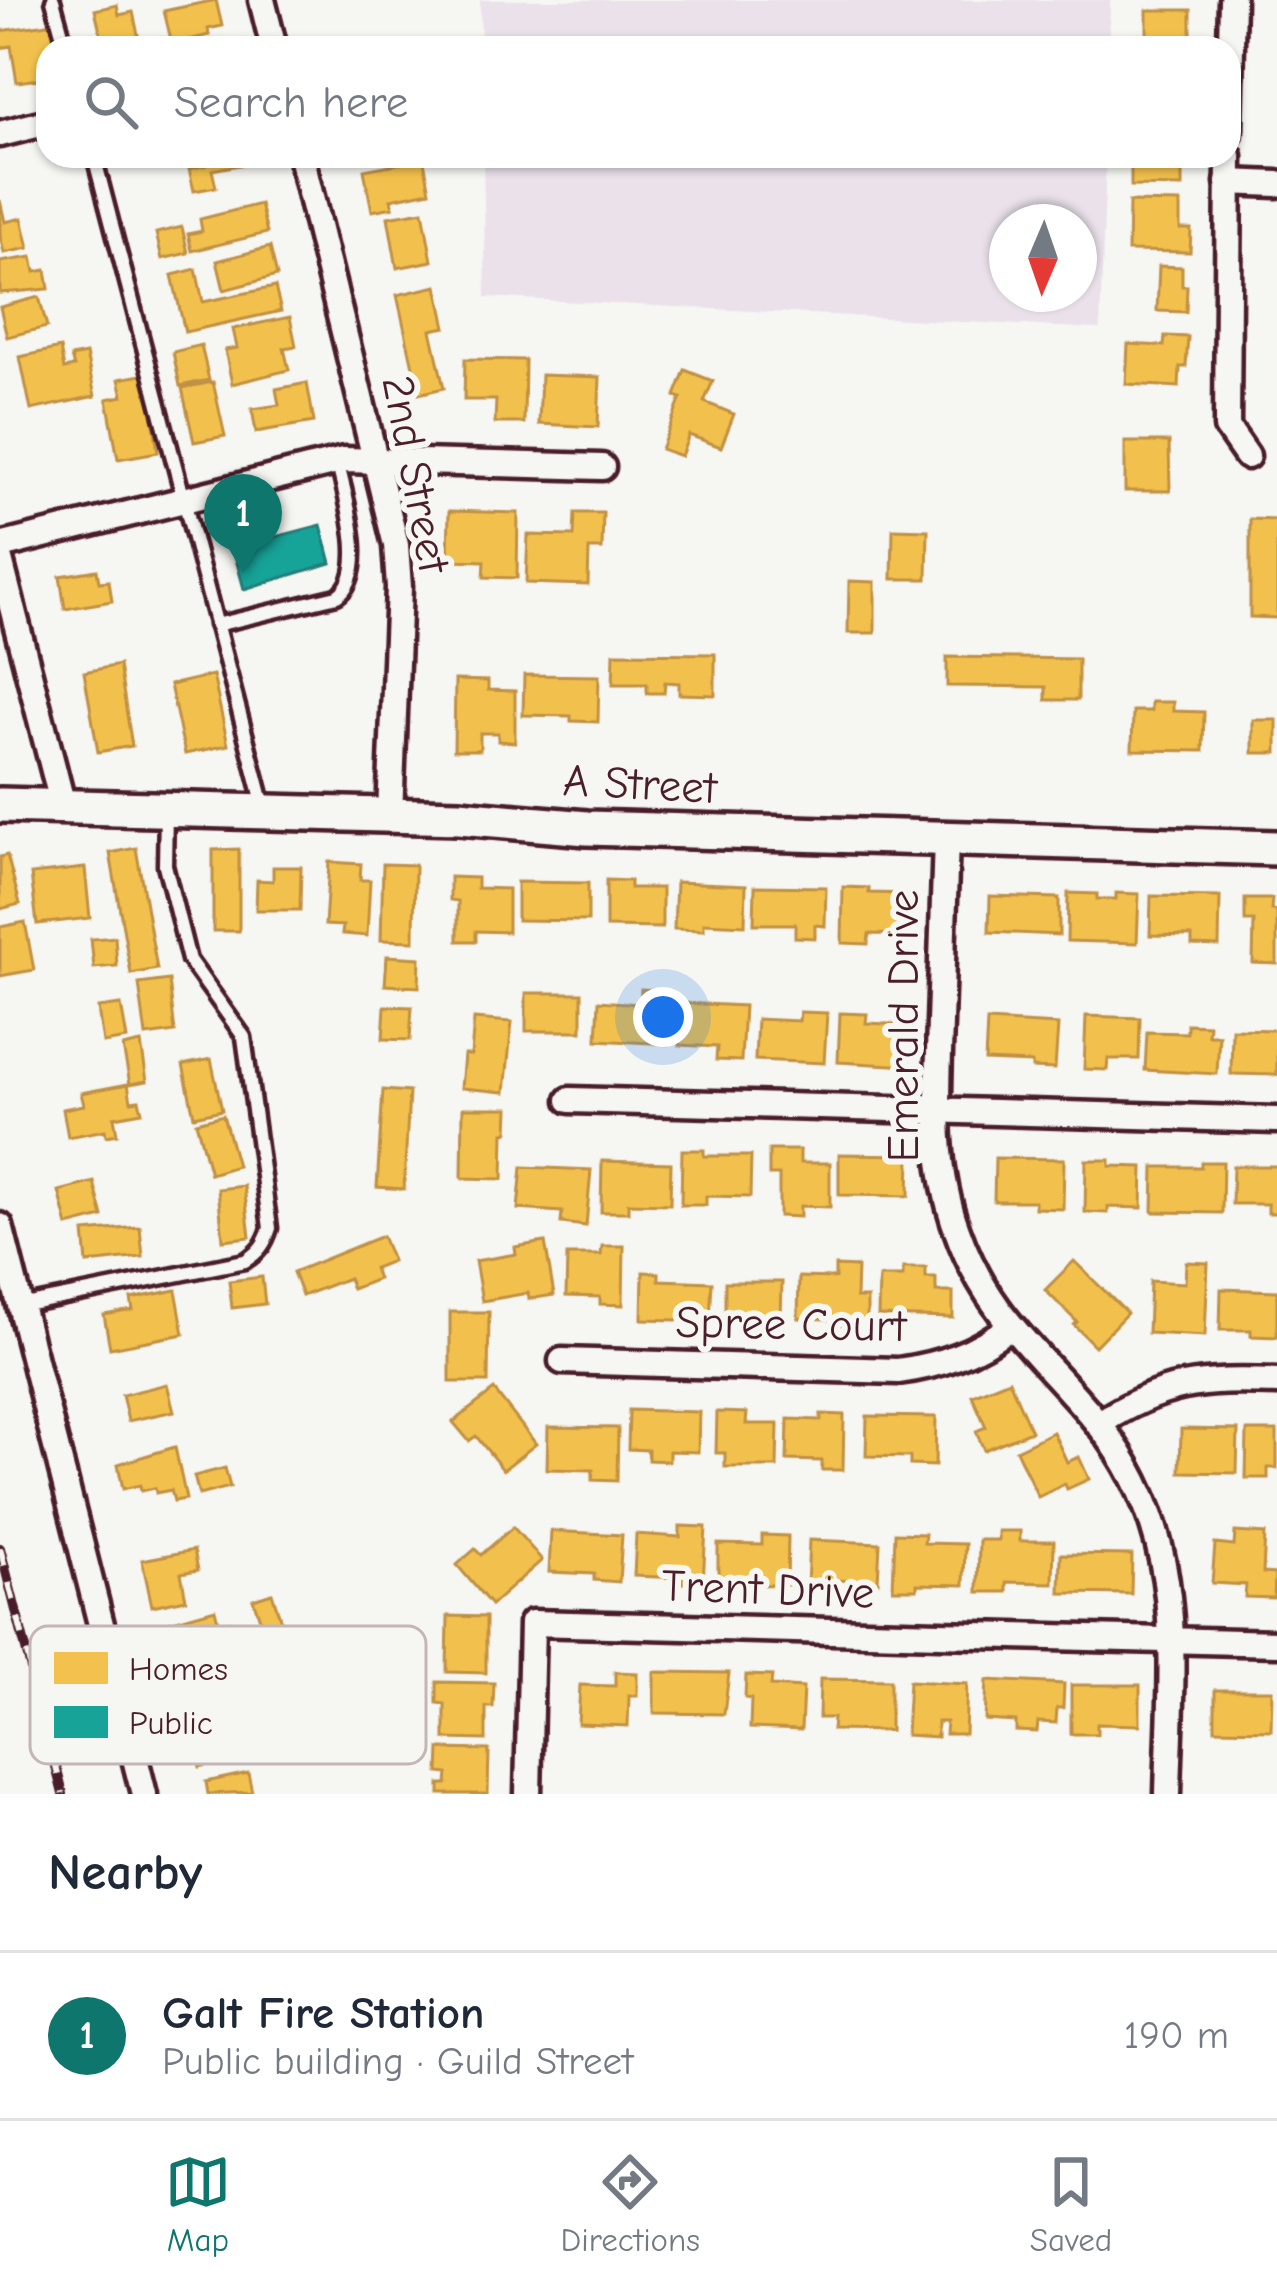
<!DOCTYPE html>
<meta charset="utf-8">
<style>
body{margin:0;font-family:"Comic Neue",sans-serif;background:#f2f2f3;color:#1f2937}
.compass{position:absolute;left:989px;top:204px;width:108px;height:108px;border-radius:50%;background:#fff;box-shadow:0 3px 9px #0004;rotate:182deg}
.you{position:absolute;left:663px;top:1017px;width:42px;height:42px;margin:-30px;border:9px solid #fff;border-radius:50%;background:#1a73e8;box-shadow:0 0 0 18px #1a73e833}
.badge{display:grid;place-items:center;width:78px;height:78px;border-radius:50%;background:#0f766e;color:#fff;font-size:39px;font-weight:700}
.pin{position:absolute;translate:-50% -99px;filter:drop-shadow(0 3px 6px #0008)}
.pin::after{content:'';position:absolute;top:63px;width:42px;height:36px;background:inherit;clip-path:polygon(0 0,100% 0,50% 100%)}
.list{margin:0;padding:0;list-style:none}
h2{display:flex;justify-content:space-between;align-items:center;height:156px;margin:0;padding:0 48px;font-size:51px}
h2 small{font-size:39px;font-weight:400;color:#747a83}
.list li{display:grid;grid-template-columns:78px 1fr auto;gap:36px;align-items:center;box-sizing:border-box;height:168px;padding:0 48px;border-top:3px solid #e0e1e3}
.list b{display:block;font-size:45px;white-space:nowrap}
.list p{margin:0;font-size:39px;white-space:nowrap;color:#747a83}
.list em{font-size:39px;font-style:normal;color:#747a83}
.icon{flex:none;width:66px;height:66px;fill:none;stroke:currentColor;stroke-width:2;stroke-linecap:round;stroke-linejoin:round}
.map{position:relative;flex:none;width:1277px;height:1794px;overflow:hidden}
.search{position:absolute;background:#fff;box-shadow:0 3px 9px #0004;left:36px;right:36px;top:36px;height:132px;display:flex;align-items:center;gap:30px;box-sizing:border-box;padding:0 42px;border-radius:36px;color:#747a83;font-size:45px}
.sheet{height:324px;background:#fff}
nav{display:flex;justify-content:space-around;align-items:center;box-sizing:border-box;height:168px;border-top:3px solid #e0e1e3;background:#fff;font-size:33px;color:#747a83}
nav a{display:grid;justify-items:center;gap:6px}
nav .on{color:#0f766e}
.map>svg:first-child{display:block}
</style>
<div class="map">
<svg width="1277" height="1794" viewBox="0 0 1277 1794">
<rect width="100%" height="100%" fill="#f6f6f2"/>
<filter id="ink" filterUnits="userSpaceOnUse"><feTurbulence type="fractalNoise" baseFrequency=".00833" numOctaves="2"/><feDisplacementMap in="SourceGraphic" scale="24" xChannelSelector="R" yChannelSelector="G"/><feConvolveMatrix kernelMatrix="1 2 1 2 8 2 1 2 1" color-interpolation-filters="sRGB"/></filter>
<g filter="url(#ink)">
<!-- built -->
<g fill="#eae1eb" fill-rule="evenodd">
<path d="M480 0H1110L1109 48H481Z"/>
<path d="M483 156H1106L1100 329 486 297ZM1007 222H1079V294H1007Z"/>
</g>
<!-- homes -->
<g fill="#f2c14e" stroke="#c09044" stroke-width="3">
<path d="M216 0 222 26 208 29 209 35 172 44 164 11Z"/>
<path d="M117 5 119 15 133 12 141 48H104L95 10Z"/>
<rect x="1147" y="10" width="44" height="38"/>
<path d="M54 23 55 48H48V78L17 82 11 46 0 48V31Z"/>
<path d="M206 156H261V161L212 170 216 187 194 191 189 169 207 165Z"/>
<path d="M401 156H423L430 191 391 199 393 207 372 211 364 170 402 163Z"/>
<path d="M1131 156H1193V160H1182V187L1131 186Z"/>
<path d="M0 200 5 222 22 218 29 248 4 253 0 236Z"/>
<path d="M1129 202 1180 203V229H1191L1190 252 1128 251Z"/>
<path d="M260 204 267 233 192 251 188 234 202 231 200 219Z"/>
<path d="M423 211 432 261 397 268 388 217Z"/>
<path d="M182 227 188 253 162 259 156 233Z"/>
<path d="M270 247 277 276 224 290 217 261Z"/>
<path d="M32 257 35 272 46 270 49 289 0 293V262Z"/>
<path d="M1159 266 1182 267V286H1187L1186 312 1157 311Z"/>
<path d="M196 269 203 302 275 287 281 311 185 332 172 275Z"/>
<path d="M437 286 446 327 431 330 444 388 419 394 397 295Z"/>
<path d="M39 297 47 327 7 337 0 307Z"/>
<path d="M290 317 296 346 284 348 289 370 232 384 225 350 237 348 233 329Z"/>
<path d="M1165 336 1188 337 1186 367H1180L1179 387 1126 384 1128 344 1164 346Z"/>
<path d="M201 345 209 380 180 386 173 352Z"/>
<path d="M60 348 64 369 74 367 71 357 86 354 95 396 31 410 20 357Z"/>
<path d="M465 359 525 360 524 423H495L496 400H464Z"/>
<path d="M685 370 713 381 704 402 734 414 721 447 689 435 681 456 661 449 681 398 675 396Z"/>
<path d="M147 374 158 452 118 459 107 399 123 396 119 379Z"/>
<path d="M541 375 600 377 598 427 539 424Z"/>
<path d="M213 382 225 436 194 442 182 388Z"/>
<path d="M307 383 314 422 256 432 252 409 279 405 276 389Z"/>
<path d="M1125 442H1169L1170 491H1125Z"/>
<path d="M449 511 518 513 517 578 484 577 485 561 448 560Z"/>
<path d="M575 513H603L602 549H589L588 585 526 583 528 535 574 536Z"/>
<path d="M1250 519 1277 520V618L1250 617Z"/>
<path d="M893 529 928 530 927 579H892Z"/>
<path d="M97 570 99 582 109 581 112 601 65 609 60 576Z"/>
<path d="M849 581 875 582V633H848Z"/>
<path d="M614 653 715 654V695L679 694V683L665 682 664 693H647V684H613Z"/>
<path d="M947 657 1078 659V700H1046V687L947 686Z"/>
<path d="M119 665 132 746 98 752 84 672Z"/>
<path d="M213 675 228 745 185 754 170 685Z"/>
<path d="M524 675 599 676 598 722 571 721V716L523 715Z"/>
<path d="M455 680 488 681V690L515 691V742L498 741V733H480V750H454Z"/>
<path d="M1151 702H1173V711L1204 712 1203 751 1132 750 1133 711H1151Z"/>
<rect x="1253" y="720" width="24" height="33"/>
<path d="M136 848 157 969 131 974 110 853Z"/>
<path d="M239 849V931H213V850Z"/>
<path d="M7 855 20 904 0 909V857Z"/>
<path d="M329 862 361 864 360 880H370L367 936 342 934 343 926 325 925Z"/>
<path d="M383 864 415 865 414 941 381 940Z"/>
<path d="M273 867H301L300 910H256L257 880 273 881Z"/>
<path d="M85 868 90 918 37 924 31 874Z"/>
<path d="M450 877 477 878V888L508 889V932L476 931V941H458V901L450 900Z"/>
<path d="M606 880 630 881V888H662V928L606 927Z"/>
<path d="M517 882 588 883V921L517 920Z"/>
<path d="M676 882 746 885 745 925 704 923V930L674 929Z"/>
<path d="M755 886 826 887 825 926 815 925V938L795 937V924H754Z"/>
<path d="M843 887 869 888V893L913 894 912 935 869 934 868 944 842 943Z"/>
<path d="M1068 893 1097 894V899H1116V893L1139 894 1137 943 1067 941Z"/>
<path d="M990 896 1059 898V935L989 932Z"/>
<path d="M1151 896 1220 897 1219 946 1192 945V936L1150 935Z"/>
<path d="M1245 899H1272L1271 910 1277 911V964L1253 963 1254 921H1245Z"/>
<path d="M25 922 34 970 0 976V927Z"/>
<path d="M115 937 117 966 94 968 91 939Z"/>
<path d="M387 956 420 958 419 987 385 985Z"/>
<path d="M169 980 175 1032 146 1036 139 984Z"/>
<path d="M641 989 671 991 668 1044 597 1040 599 1001 640 1004Z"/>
<rect x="526" y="993" width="56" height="38"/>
<path d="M682 1003 744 1006 741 1061 716 1060 717 1047 680 1045Z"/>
<path d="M121 1005 127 1039 103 1043 98 1008Z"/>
<path d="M385 1006 412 1007 410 1040 383 1039Z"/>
<path d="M800 1012 827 1013 824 1063 755 1060 757 1019 799 1021Z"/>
<path d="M840 1013 867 1014 866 1023 911 1025 909 1066 838 1062Z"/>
<path d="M1086 1016 1140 1018 1139 1059H1108L1107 1070 1084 1069Z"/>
<path d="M474 1019 512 1022 505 1092 461 1088 464 1055H471Z"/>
<path d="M987 1021 1058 1025 1055 1069 1032 1068V1063L985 1061Z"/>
<path d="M1187 1024 1209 1025 1208 1035H1219L1217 1074 1145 1070 1147 1032 1187 1033Z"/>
<path d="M1232 1029 1277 1030V1075L1231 1074Z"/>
<path d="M141 1043 147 1081 130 1084 123 1047Z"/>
<path d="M211 1059 222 1110 194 1116 183 1065Z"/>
<path d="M128 1084 131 1101 139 1100 142 1112 114 1117 117 1134 106 1136 105 1130 68 1137 63 1109 84 1105 81 1093Z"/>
<path d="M383 1090 409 1092 404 1189 377 1187Z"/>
<path d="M463 1108H509L508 1132 504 1133 503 1179 462 1178Z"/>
<path d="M223 1115 237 1166 210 1174 196 1122Z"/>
<path d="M682 1150H704V1156H751L750 1197 706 1196V1205H681Z"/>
<path d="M769 1150H800V1163H830V1207L800 1206V1217L779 1216V1175H769Z"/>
<path d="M839 1154 910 1155 909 1196 839 1195Z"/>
<path d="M995 1158 1064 1159 1063 1209 1035 1208V1201H994Z"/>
<path d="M1086 1160H1110V1166L1143 1167 1142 1208 1108 1207V1213L1085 1212Z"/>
<path d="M602 1161 671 1163 670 1204 628 1203V1212H601Z"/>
<path d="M1201 1162H1223L1222 1213 1153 1212 1154 1167H1201Z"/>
<path d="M1233 1166H1277V1213H1268V1204H1232Z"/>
<path d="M522 1167 591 1170 586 1226 561 1223 562 1212 518 1209Z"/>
<path d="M94 1182 103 1217 68 1226 59 1191Z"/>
<path d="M244 1186 250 1237 223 1240 218 1189Z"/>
<path d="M140 1227 143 1257 87 1263 84 1232Z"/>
<path d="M382 1236 392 1261 374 1268 378 1279 352 1289 348 1278 302 1296 293 1272Z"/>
<path d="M545 1242 554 1295 529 1299 528 1293 482 1301 475 1261 516 1254 515 1247Z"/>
<path d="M602 1246H624L623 1305 600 1304V1297L566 1296 567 1255H601Z"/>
<path d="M1074 1261 1127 1313 1095 1346 1074 1325 1077 1322 1045 1290Z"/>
<path d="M1186 1262 1208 1263 1205 1336 1148 1333 1150 1281 1185 1283Z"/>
<path d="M835 1266 857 1267 856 1298H867V1326L831 1325V1319L798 1318 799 1277 835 1278Z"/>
<path d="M903 1268H926V1278H936V1292H953V1318L878 1316 879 1277H903Z"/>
<path d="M643 1272 659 1273V1280L712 1282 710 1321 642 1319Z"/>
<path d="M262 1277 265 1304 232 1308 229 1281Z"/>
<path d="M725 1282H782L781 1320 725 1319Z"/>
<path d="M1221 1289 1277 1291V1337L1251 1336V1330H1220Z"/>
<path d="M176 1290 184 1334 110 1348 104 1315 133 1310 131 1299Z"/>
<path d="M450 1312H489L488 1382H450Z"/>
<path d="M1009 1380 1031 1431 984 1450 976 1431 986 1427 972 1395Z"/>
<path d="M167 1384 174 1411 128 1421 122 1395Z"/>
<path d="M494 1390 536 1444 503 1470 476 1436 469 1441 453 1422Z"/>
<path d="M629 1410 699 1412 698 1452 669 1451V1461L648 1460V1450L628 1449Z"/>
<path d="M717 1412 747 1413 746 1424H778L777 1467H725V1453H716Z"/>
<path d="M821 1414 844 1415 843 1470H822V1461L787 1460 788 1419 821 1420Z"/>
<path d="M867 1416 936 1417 935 1466 910 1465V1457L866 1456Z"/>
<path d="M548 1427 618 1428 617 1481 592 1480 593 1470 547 1469Z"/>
<path d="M1181 1429 1238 1430 1237 1473 1180 1472Z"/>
<path d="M1247 1431H1277V1468H1268V1478H1246Z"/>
<path d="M1053 1432 1067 1462 1079 1457 1089 1479 1067 1489 1065 1484 1038 1497 1016 1450Z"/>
<path d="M175 1447 186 1499 174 1501 171 1490 156 1493 155 1488 141 1491 140 1485 123 1489 118 1464Z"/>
<path d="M225 1468 230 1487 199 1495 194 1476Z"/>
<path d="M680 1526 706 1527 703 1584 682 1583V1578L634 1576 636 1534 680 1537Z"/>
<path d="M513 1527 542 1560 491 1605 457 1565 475 1549 481 1555Z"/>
<path d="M551 1531 622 1535 619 1582 594 1580V1574L549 1572Z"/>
<path d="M998 1531H1020V1541H1054L1053 1583 1007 1582V1592H978L979 1540H998Z"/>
<path d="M1235 1532 1265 1534 1263 1573 1275 1574 1274 1598 1245 1597 1246 1585 1212 1583 1215 1544 1234 1546Z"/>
<path d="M895 1533 925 1534 924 1543 965 1544 964 1585 917 1584V1589H893Z"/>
<path d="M762 1535 788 1536 787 1585 718 1584V1544L762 1545Z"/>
<path d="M809 1540 880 1543 878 1582 833 1580 832 1587 807 1586Z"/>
<path d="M194 1550 198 1570 181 1573 186 1599 152 1606 142 1560Z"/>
<path d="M1061 1554 1132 1555 1131 1594 1060 1593Z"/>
<path d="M272 1593 283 1627 265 1634 253 1599Z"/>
<path d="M215 1609 219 1625 230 1622 236 1645 169 1663 162 1638 154 1640 151 1627Z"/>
<path d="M448 1616 486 1617V1673L447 1672Z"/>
<path d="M615 1672 637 1673V1696H629L628 1726 578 1724 580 1685 615 1686Z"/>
<path d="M654 1672 729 1673 724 1714 654 1713Z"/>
<path d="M746 1675 772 1676 771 1686 803 1688 801 1730 750 1728 751 1699 745 1698Z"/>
<path d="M820 1679 890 1680V1731L832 1730 833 1718H819Z"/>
<path d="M987 1680 1064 1684 1063 1708H1057L1056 1723 1038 1722 1037 1732 1016 1731V1722L985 1720Z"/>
<path d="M909 1681 967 1684 965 1734H945L946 1722H937V1737L906 1735Z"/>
<path d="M437 1682 494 1683 493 1707H486V1740L445 1739V1704L437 1703Z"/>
<path d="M1071 1685H1140V1725L1097 1724V1734H1071Z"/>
<path d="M1215 1690H1272L1271 1730 1215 1729Z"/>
<path d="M217 1722 223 1741 241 1736 246 1754 200 1767 190 1729Z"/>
<path d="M440 1749 489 1750 488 1794H440V1784H447L448 1774 439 1773Z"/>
<path d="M248 1773 252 1792 208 1794 206 1782Z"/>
</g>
<!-- public -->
<path fill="#17a398" stroke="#267b77" stroke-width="3" d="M321 525 331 563 244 589 232 544 263 536 264 540Z"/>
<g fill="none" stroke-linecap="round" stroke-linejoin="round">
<defs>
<g id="lane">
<path d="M53 0 66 48"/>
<path d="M94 156 265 810"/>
<path d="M216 625 337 596C371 574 345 495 337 461"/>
<path d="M20 1306 245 1261C259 1252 265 1244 270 1228L244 1037 189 960 165 865 166 810"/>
</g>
<g id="street">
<path d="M262 0 274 48"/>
<path d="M0 134 48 122"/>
<path d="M1229 134 1232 0"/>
<path d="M301 156 396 545 399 587 390 815"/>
<path d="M1229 156 1227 427 1247 456"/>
<path d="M1228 182 1277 184"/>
<path d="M0 546 344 460 602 467"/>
<path d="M0 560 63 806"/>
<path d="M946 839C944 900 942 961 940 1022 938 1092 932 1162 957 1230 988 1319 1045 1357 1101 1427 1189 1539 1171 1661 1168 1794"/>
<path d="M570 1100 1277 1120"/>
<path d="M0 1226 144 1794"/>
<path d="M562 1361 898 1371C941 1365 975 1353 1009 1327"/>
<path d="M1098 1424C1163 1382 1202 1379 1277 1382"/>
<path d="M528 1794 532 1623 1277 1643"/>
</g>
<path id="secondary" d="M0 805 459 817 587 828 1277 848"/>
</defs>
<!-- lane casing -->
<use href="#lane" stroke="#4a1f2b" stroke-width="21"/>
<!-- street casing -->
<use href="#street" stroke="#4a1f2b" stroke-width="33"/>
<!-- secondary casing -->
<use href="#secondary" stroke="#4a1f2b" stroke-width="42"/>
<!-- lane -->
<use href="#lane" stroke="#f6f6f2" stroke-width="12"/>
<!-- street -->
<use href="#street" stroke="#f6f6f2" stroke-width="24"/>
<!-- secondary -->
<use href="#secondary" stroke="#f6f6f2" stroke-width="33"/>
<defs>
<path id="rail" d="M0 1548 63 1794"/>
</defs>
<!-- rail casing -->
<use href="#rail" stroke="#4a1f2b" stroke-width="10"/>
<!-- rail -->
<use href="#rail" stroke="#f6f6f2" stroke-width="6" stroke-dasharray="18" stroke-linecap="butt"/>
</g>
</g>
<g text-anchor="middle" stroke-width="12" stroke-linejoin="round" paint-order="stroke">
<!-- street labels -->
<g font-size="45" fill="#4a1f2b" stroke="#f6f6f2">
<text transform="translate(417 474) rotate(79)" y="16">2nd Street</text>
<text transform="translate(640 783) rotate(3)" y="16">A Street</text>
<text transform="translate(902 1026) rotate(-90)" y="16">Emerald Drive</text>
<text transform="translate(791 1323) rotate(1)" y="16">Spree Court</text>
<text transform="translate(768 1588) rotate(2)" y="16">Trent Drive</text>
</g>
</g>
<!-- legend -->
<rect x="30" y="1626" width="396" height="138" rx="18" fill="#f6f6f2" stroke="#c2b6b6" stroke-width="3"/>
<rect x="54" y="1652" width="54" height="32" fill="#f2c14e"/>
<rect x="54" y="1706" width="54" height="32" fill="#17a398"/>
<g font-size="33" fill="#4a1f2b">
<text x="129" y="1680">Homes</text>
<text x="129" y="1734">Public</text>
</g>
</svg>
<svg class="compass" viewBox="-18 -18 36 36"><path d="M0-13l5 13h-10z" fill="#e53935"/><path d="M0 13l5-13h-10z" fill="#747a83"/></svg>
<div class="you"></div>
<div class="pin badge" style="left:243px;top:573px">1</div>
<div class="search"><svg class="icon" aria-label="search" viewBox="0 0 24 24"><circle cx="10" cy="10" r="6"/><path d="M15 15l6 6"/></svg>Search here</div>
</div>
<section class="sheet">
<h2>Nearby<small></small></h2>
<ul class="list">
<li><span class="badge">1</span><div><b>Galt Fire Station</b><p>Public building · Guild Street</p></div><em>190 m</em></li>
</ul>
</section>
<nav>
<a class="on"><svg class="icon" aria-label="map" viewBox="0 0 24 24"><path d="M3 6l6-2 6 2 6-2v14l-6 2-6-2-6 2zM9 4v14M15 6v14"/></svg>Map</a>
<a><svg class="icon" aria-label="directions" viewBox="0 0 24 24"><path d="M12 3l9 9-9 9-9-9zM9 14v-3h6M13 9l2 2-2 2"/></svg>Directions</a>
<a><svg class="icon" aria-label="saved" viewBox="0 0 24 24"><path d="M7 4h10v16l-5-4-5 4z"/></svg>Saved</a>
</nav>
